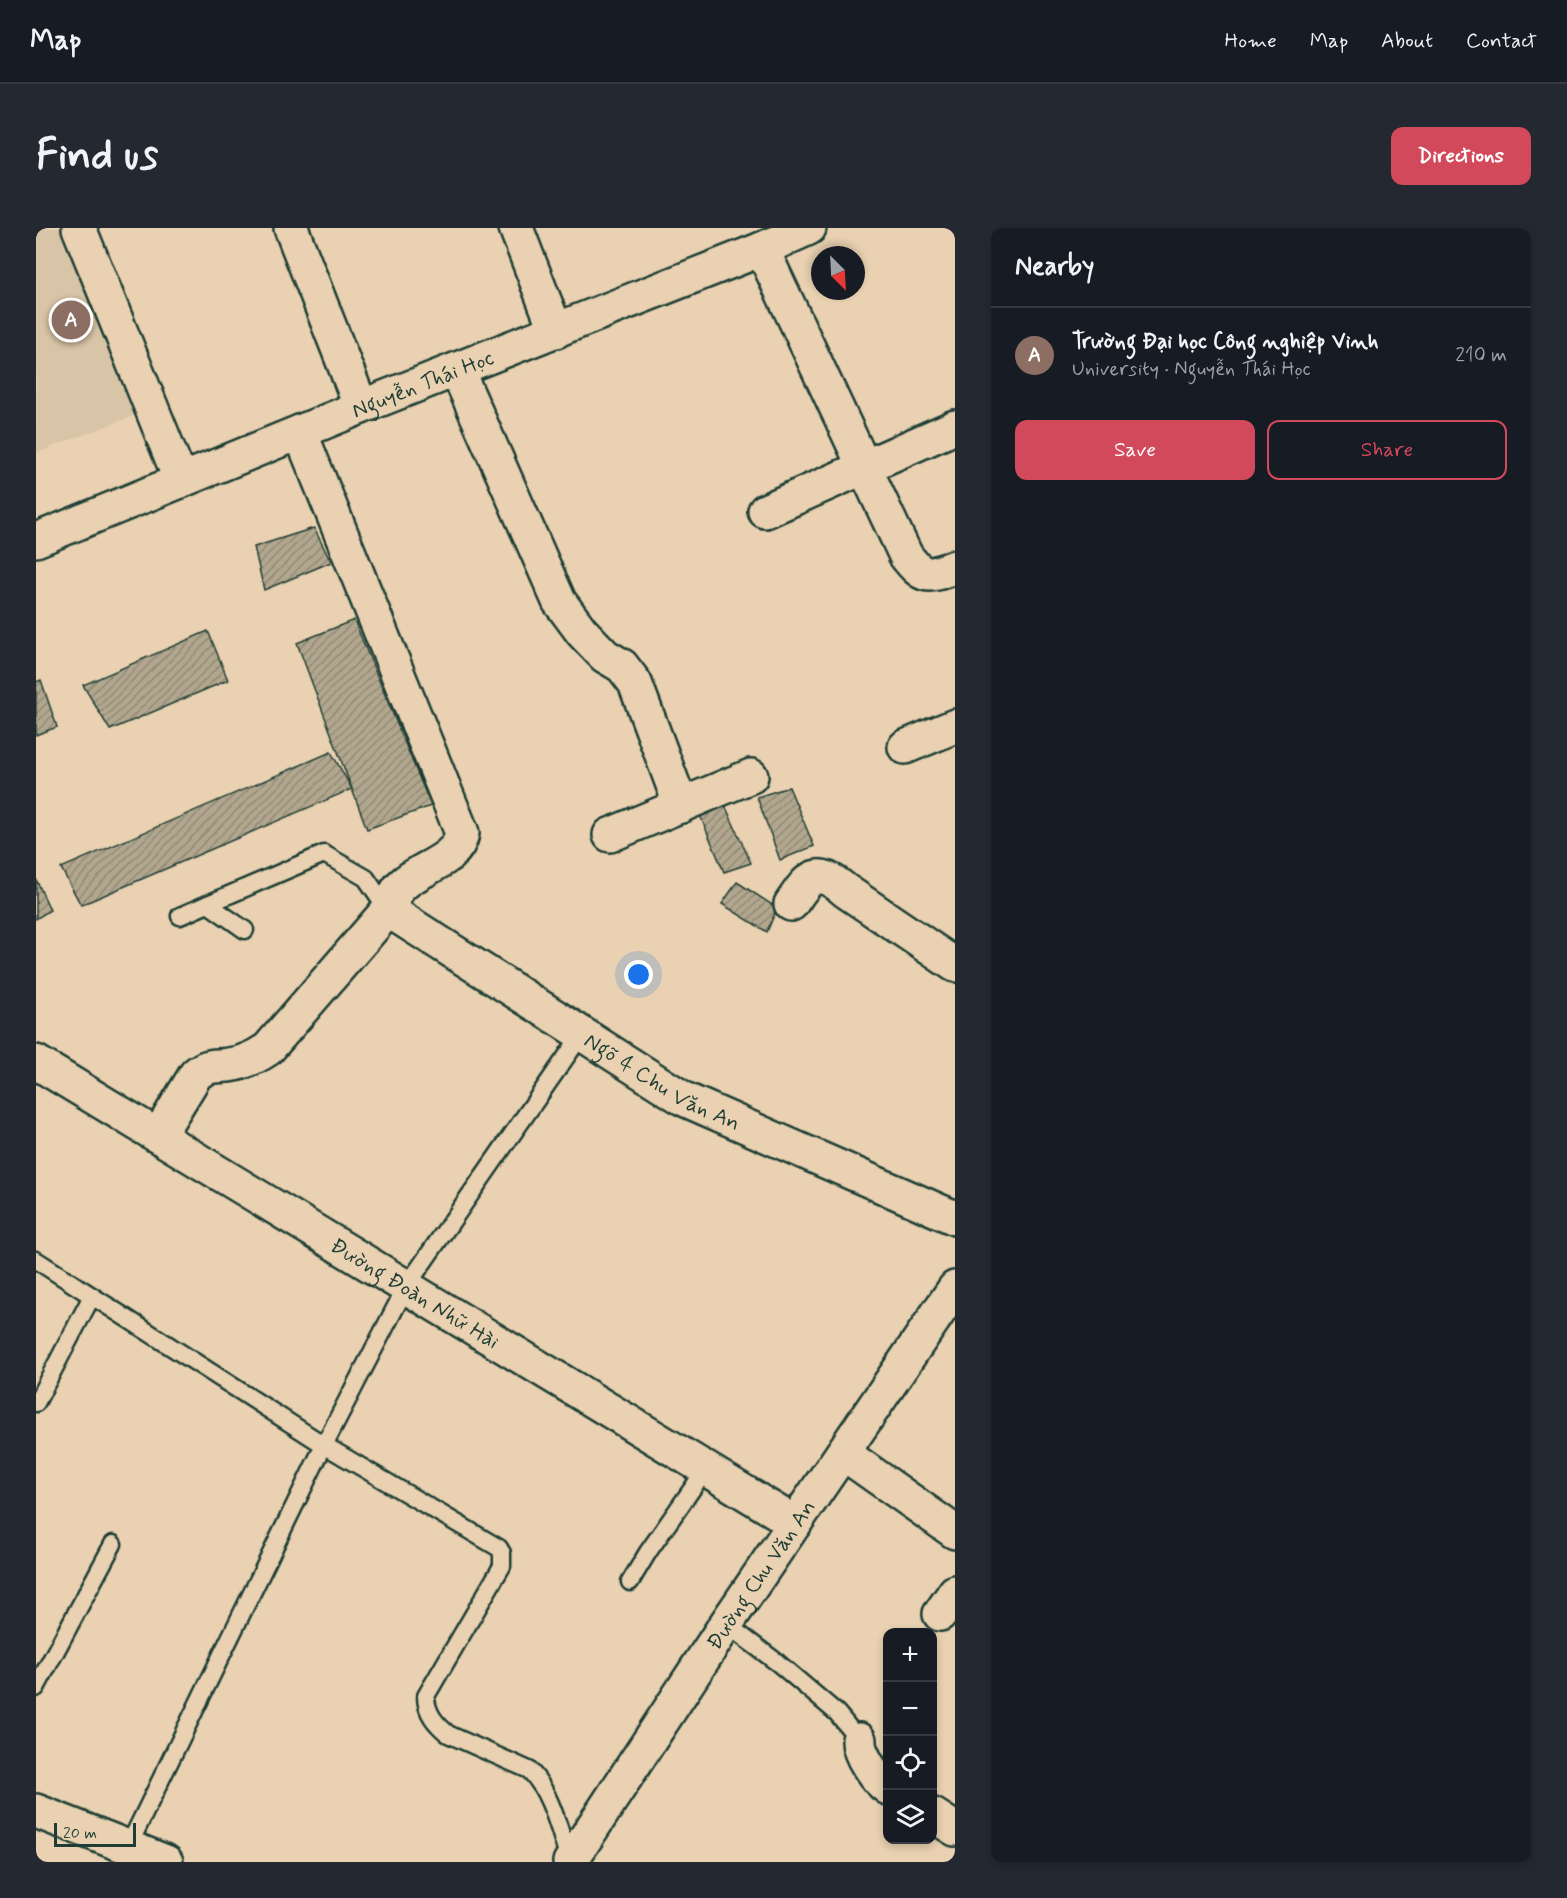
<!DOCTYPE html>
<meta charset="utf-8">
<style>
body{margin:0;font-family:Mynerve,sans-serif;background:#242831;color:#f1f3f6}
.controls{position:absolute;right:18px;bottom:18px;display:grid;overflow:hidden;border-radius:12px;box-shadow:0 3px 9px #0003}
.controls button{width:54px;height:54px;display:grid;place-items:center;padding:0;border:0;border-bottom:2px solid #363941;background:#171b24;color:#f1f3f6;font:30px sans-serif}
.compass{position:absolute;left:775px;top:18px;width:54px;height:54px;border-radius:50%;background:#171b24;box-shadow:0 3px 9px #0003;rotate:156deg}
.scale{position:absolute;left:18px;bottom:15px;width:82px;box-sizing:border-box;padding-left:6px;border:3px solid #1f3d34;border-top:0;font-size:16px;line-height:21px;white-space:nowrap;color:#1f3d34;-webkit-text-stroke:4px #e9d1b1;paint-order:stroke}
.you{position:absolute;left:603px;top:747px;width:21px;height:21px;margin:-15px;border:4px solid #fff;border-radius:50%;background:#1a73e8;box-shadow:0 0 0 9px #1a73e833}
.badge{display:grid;place-items:center;width:39px;height:39px;border-radius:50%;background:#d1495b;color:#fff;font-size:20px;font-weight:700}
.pin{position:absolute;translate:-50% -50%;border:3px solid #fff;box-shadow:0 2px 6px #0006}
.list{margin:0;padding:0;list-style:none}
h2{display:flex;justify-content:space-between;align-items:center;height:78px;margin:0;padding:0 24px;font-size:26px}
h2 small{font-size:20px;font-weight:400;color:#9ea1a6}
.list li{display:grid;grid-template-columns:39px 1fr auto;gap:18px;align-items:center;box-sizing:border-box;height:96px;padding:0 24px;border-top:2px solid #363941}
.list b{display:block;font-size:22px;white-space:nowrap}
.list p{margin:0;font-size:20px;white-space:nowrap;color:#9ea1a6}
.list em{font-size:20px;font-style:normal;color:#9ea1a6}
.actions{display:flex;gap:12px;padding:18px 24px}
.actions a{flex:1;padding:14px 0;border:2px solid #d1495b;border-radius:12px;text-align:center;font-size:21px;color:#d1495b}
.actions .main{background:#d1495b;color:#fff}
.icon{flex:none;width:33px;height:33px;fill:none;stroke:currentColor;stroke-width:2;stroke-linecap:round;stroke-linejoin:round}
.map{position:relative;flex:none;width:919px;height:1634px;overflow:hidden;border-radius:12px}
header{display:flex;align-items:center;gap:36px;box-sizing:border-box;height:84px;padding:0 30px;background:#171b24;border-bottom:2px solid #363941}
header strong{font-size:28px}
nav{display:flex;gap:33px;margin-inline-start:auto;font-size:21px}
.intro{display:flex;align-items:center;justify-content:space-between;box-sizing:border-box;height:144px;padding:0 36px}
h1{margin:0;font-size:42px}
.button{padding:15px 27px;border-radius:12px;background:#d1495b;color:#fff;font-size:21px;font-weight:700}
main{display:flex;gap:36px;padding:0 36px}
aside{flex:1;background:#171b24;border-radius:12px;box-shadow:0 3px 9px #0003}
.map>svg:first-child{display:block}
</style>
<header>
<strong>Map</strong>
<nav><a>Home</a><a>Map</a><a>About</a><a>Contact</a></nav>
</header>
<div class="intro"><h1>Find us</h1><a class="button">Directions</a></div>
<main>
<div class="map">
<svg width="919" height="1634" viewBox="0 0 919 1634">
<defs>
<pattern id="building-hatch" width="6" height="6" patternUnits="userSpaceOnUse" patternTransform="scale(1.5)"><rect width="6" height="6" fill="#b2a78e"/><path d="M-1 1l2-2M0 6l6-6M5 7l2-2" fill="none" stroke="#908975"/></pattern>
</defs>
<rect width="100%" height="100%" fill="#e9d1b1"/>
<filter id="ink" filterUnits="userSpaceOnUse"><feTurbulence type="fractalNoise" baseFrequency=".0167" numOctaves="2"/><feDisplacementMap in="SourceGraphic" scale="12" xChannelSelector="R" yChannelSelector="G"/><feConvolveMatrix kernelMatrix="1 2 1 2 8 2 1 2 1" color-interpolation-filters="sRGB"/></filter>
<g filter="url(#ink)">
<!-- built -->
<path fill="#d8c4a6" d="M0 0H33L107 184 0 225Z"/>
<!-- building -->
<g fill="url(#building-hatch)" stroke="#1f3d34" stroke-width="1.5">
<path d="M278 300 295 334 228 362 218 319Z"/>
<path d="M318 392 395 578 331 601 261 415Z"/>
<path d="M172 403 192 452 74 502 47 457Z"/>
<path d="M5 452 21 499 0 507V454Z"/>
<path d="M295 524 316 561 45 677 25 640Z"/>
<path d="M753 559 778 618 744 632 721 569Z"/>
<path d="M688 575 715 635 688 644 663 585Z"/>
<path d="M0 651 14 682 0 691Z"/>
<path d="M701 654 741 680 731 704 686 676Z"/>
</g>
<g fill="none" stroke-linecap="round" stroke-linejoin="round">
<defs>
<g id="service">
<path d="M172 676 209 702"/>
<path d="M144 688 288 626 330 650 352 682"/>
<path d="M0 1032 288 1217 463 1320 466 1325V1338L390 1468C390 1485 400 1496 412 1506L493 1542C515 1563 524 1605 534 1634"/>
<path d="M0 1175 56 1068"/>
<path d="M594 1354 612 1324 670 1241"/>
<path d="M690 1396 742 1435 801 1485 823 1512"/>
<path d="M0 1460 77 1316"/>
<path d="M92 1619 288 1217 370 1059 546 806"/>
</g>
<g id="minor">
<path d="M43 0 145 253"/>
<path d="M255 0 325 179"/>
<path d="M480 0 520 103"/>
<path d="M726 21 870 328C889 352 892 348 919 339"/>
<path d="M421 142 523 373 546 404 569 428 586 438 599 455 645 578"/>
<path d="M729 283 919 199"/>
<path d="M869 519 919 498"/>
<path d="M574 607 715 548"/>
<path d="M755 676C774 648 780 638 810 663L919 737"/>
<path id="s1" d="M352 682 648 871 919 990"/>
<path id="s2" d="M0 834 759 1295"/>
<path d="M122 908 160 846C173 836 177 839 192 837 206 836 220 829 232 821L352 682C356 674 359 663 366 657 383 640 422 633 426 605L264 204"/>
<path d="M807 1225 919 1304"/>
<path d="M904 1386 919 1364"/>
<path d="M823 1512C822 1526 840 1552 852 1560"/>
<path d="M0 1583 130 1634"/>
<path d="M897 1587 919 1601"/>
<path id="s3" d="M534 1634 690 1396 919 1060"/>
</g>
<g id="secondary">
<path id="s4" d="M0 312 325 179 726 21 773 0"/>
</g>
</defs>
<!-- service casing -->
<use href="#service" stroke="#1f3d34" stroke-width="21"/>
<!-- minor casing -->
<use href="#minor" stroke="#1f3d34" stroke-width="38"/>
<!-- secondary casing -->
<use href="#secondary" stroke="#1f3d34" stroke-width="38"/>
<!-- service -->
<use href="#service" stroke="#e9d1b1" stroke-width="16"/>
<!-- minor -->
<use href="#minor" stroke="#e9d1b1" stroke-width="33"/>
<!-- secondary -->
<use href="#secondary" stroke="#e9d1b1" stroke-width="33"/>
</g>
</g>
<g text-anchor="middle" stroke-width="5" stroke-linejoin="round" paint-order="stroke">
<!-- street labels -->
<g font-size="22" fill="#1f3d34" stroke="#e9d1b1">
<text dy="8" stroke="none"><textPath href="#s4" startOffset="417">Nguyễn Thái Học</textPath></text>
<text dy="8" stroke="none"><textPath href="#s1" startOffset="324">Ngõ 4 Chu Văn An</textPath></text>
<text dy="8" stroke="none"><textPath href="#s2" startOffset="444">Đường Đoàn Nhữ Hài</textPath></text>
<text dy="8" stroke="none"><textPath href="#s3" startOffset="345">Đường Chu Văn An</textPath></text>
</g>
</g>
</svg>
<div class="controls">
<button>+</button>
<button>−</button>
<button><svg class="icon" aria-label="locate" viewBox="0 0 24 24"><circle cx="12" cy="12" r="6"/><path d="M12 2v4M12 18v4M2 12h4M18 12h4"/></svg></button>
<button><svg class="icon" aria-label="layers" viewBox="0 0 24 24"><path d="M12 4l9 5-9 5-9-5zM3 14l9 5 9-5"/></svg></button>
</div>
<svg class="compass" viewBox="-18 -18 36 36"><path d="M0-13l5 13h-10z" fill="#e53935"/><path d="M0 13l5-13h-10z" fill="#9ea1a6"/></svg>
<div class="scale">20 m</div>
<div class="you"></div>
<div class="pin badge" style="left:35px;top:92px;background:#8d6e63">A</div>
</div>
<aside>
<h2>Nearby<small></small></h2>
<ul class="list">
<li><span class="badge" style="background:#8d6e63">A</span><div><b>Trường Đại học Công nghiệp Vinh</b><p>University · Nguyễn Thái Học</p></div><em>210 m</em></li>
</ul>
<div class="actions"><a class="main">Save</a><a>Share</a></div>
</aside>
</main>
